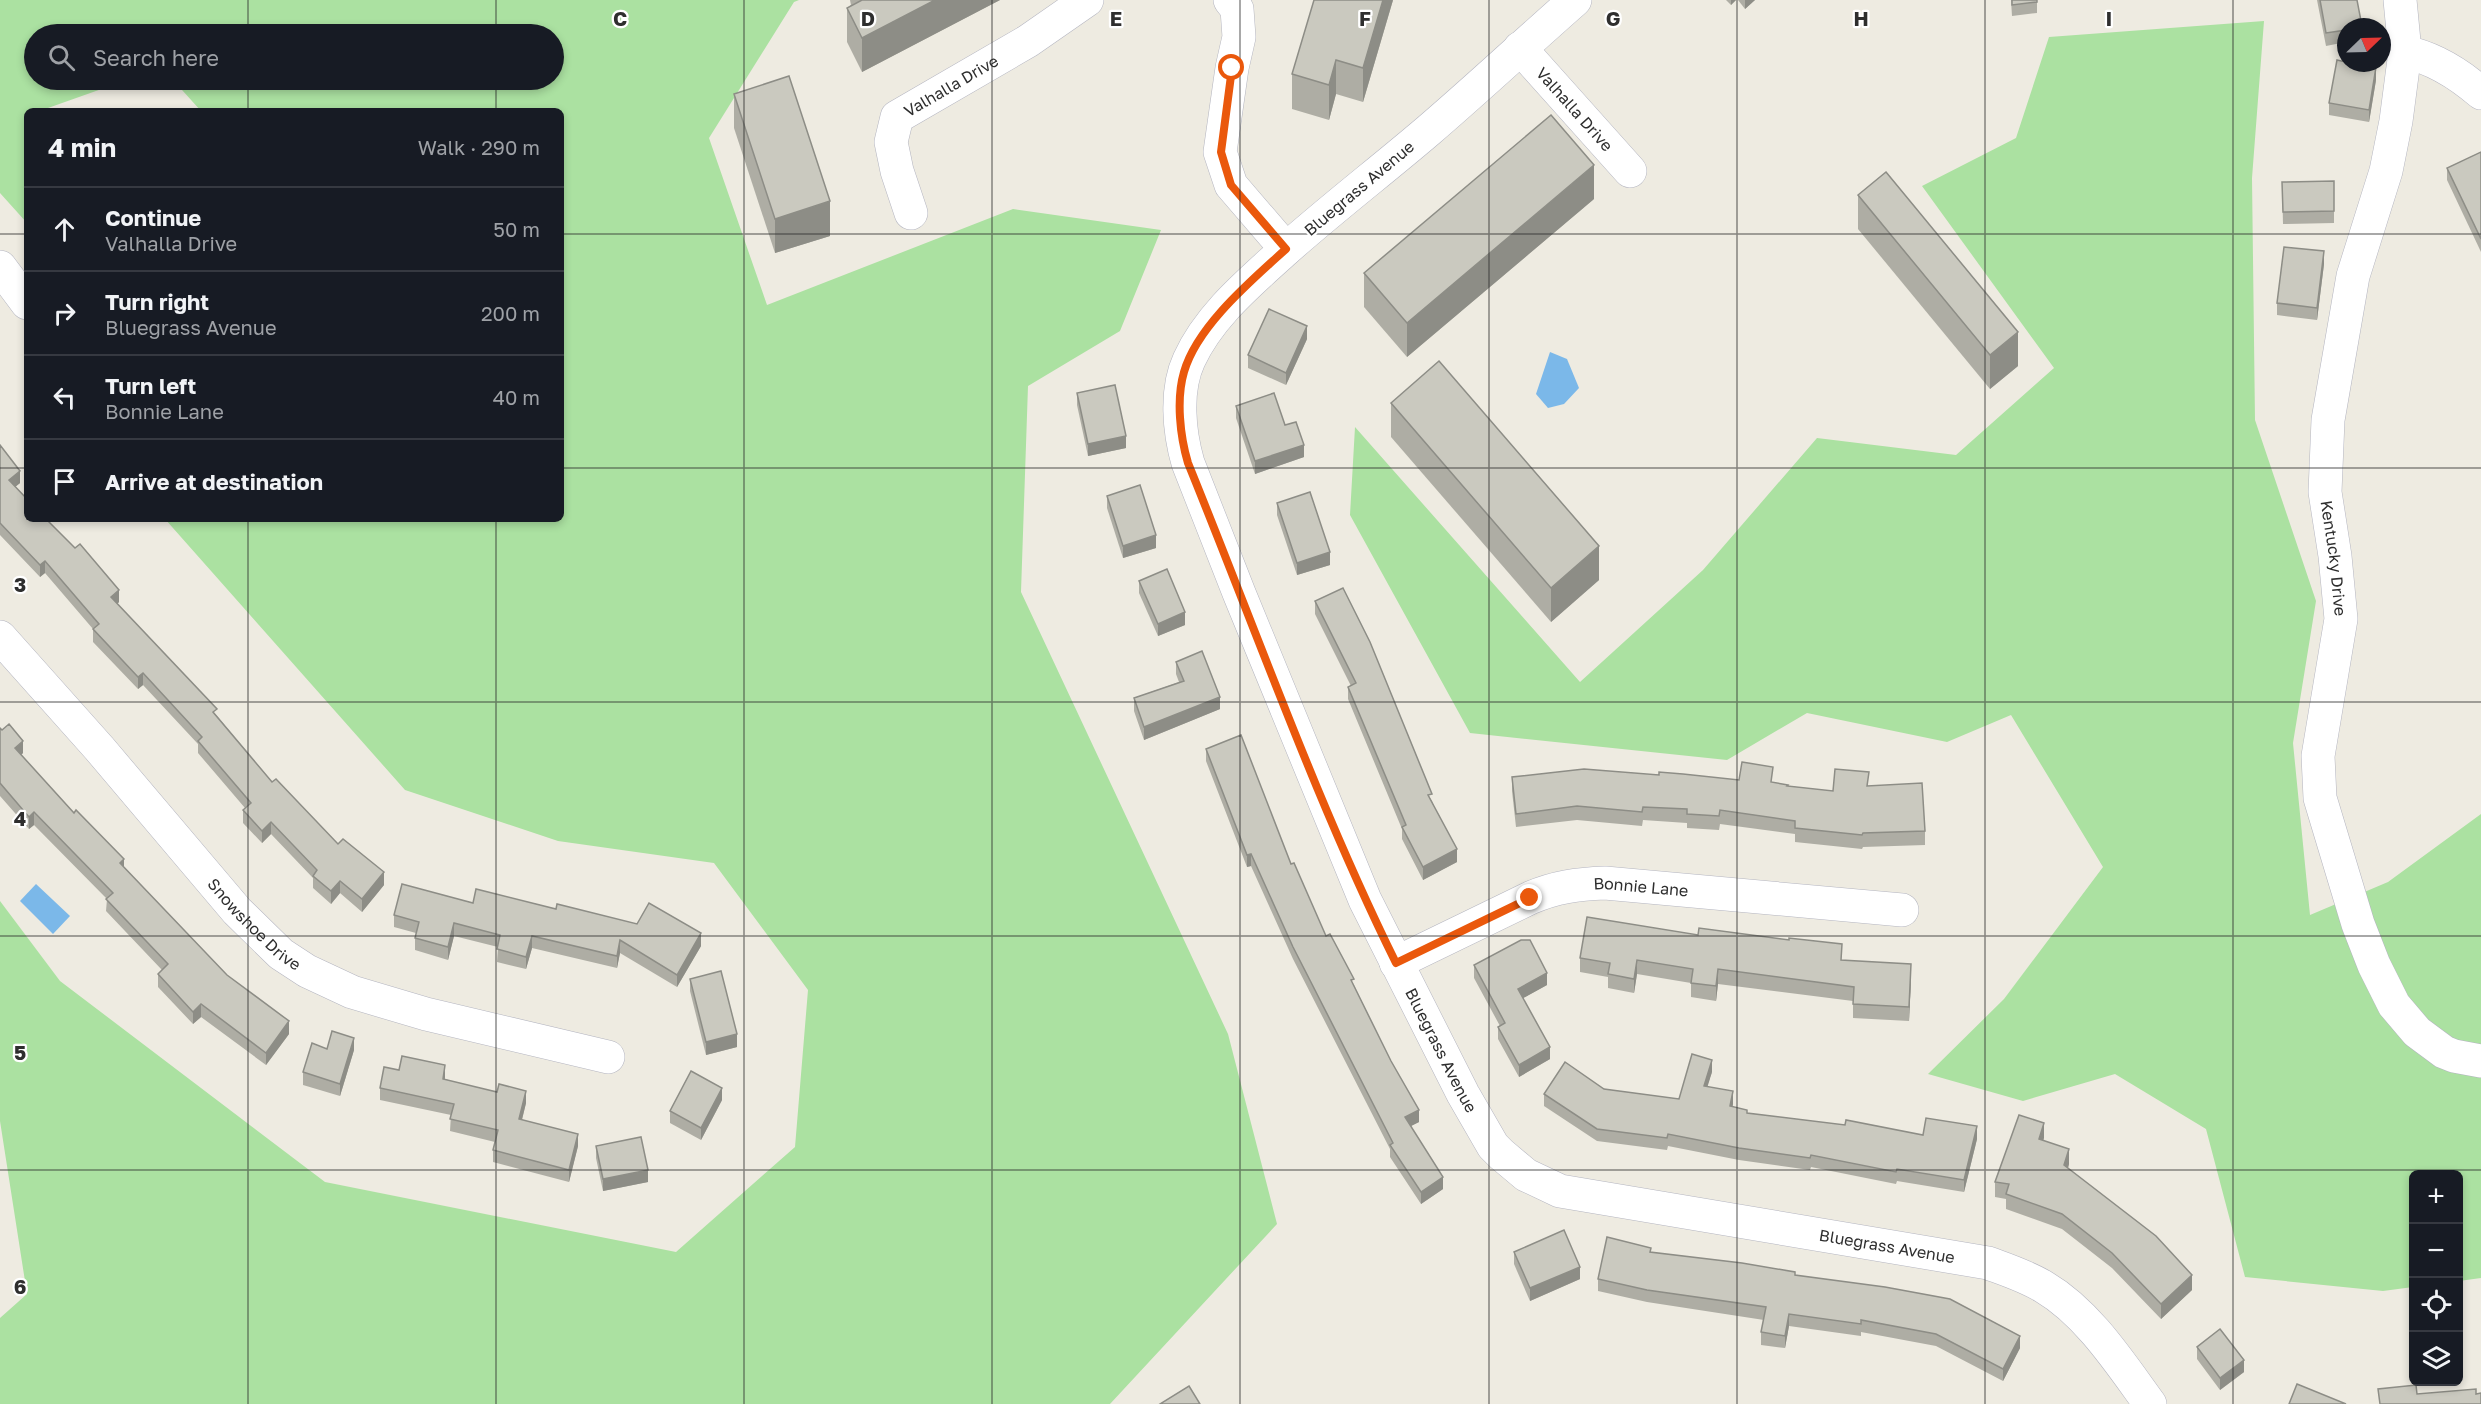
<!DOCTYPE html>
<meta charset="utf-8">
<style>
body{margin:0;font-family:"Golos Text",sans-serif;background:#242831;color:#f1f3f6}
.controls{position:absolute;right:18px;bottom:18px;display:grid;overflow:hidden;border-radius:9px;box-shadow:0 3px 9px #0003}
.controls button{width:54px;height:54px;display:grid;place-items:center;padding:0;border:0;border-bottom:2px solid #363941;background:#171b24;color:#f1f3f6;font:30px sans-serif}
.compass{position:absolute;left:2337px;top:18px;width:54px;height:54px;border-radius:50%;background:#171b24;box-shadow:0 3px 9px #0003;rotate:67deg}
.stop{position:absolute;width:18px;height:18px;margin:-14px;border:4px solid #ea580c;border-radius:50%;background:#fff}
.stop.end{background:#ea580c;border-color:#fff;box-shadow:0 2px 6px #0008}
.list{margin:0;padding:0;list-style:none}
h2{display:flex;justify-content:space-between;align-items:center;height:78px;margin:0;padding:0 24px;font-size:26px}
h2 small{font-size:20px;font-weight:400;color:#9ea1a6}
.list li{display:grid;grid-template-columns:39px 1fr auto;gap:18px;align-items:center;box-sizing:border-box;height:84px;padding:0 24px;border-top:2px solid #363941}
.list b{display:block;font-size:22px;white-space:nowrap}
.list p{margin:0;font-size:20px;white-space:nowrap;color:#9ea1a6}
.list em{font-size:20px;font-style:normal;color:#9ea1a6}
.icon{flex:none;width:33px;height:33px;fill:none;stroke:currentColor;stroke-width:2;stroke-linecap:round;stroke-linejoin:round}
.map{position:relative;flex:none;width:2481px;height:1404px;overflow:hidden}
.search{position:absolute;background:#171b24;box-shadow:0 3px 9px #0003;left:24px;top:24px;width:540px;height:66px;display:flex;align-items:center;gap:15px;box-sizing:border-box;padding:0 21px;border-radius:33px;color:#9ea1a6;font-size:22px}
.panel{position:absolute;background:#171b24;box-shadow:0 3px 9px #0003;left:24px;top:108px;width:540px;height:414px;border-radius:9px}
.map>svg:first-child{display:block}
</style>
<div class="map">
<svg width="2481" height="1404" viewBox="0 0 2481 1404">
<rect width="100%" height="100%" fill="#eeebe1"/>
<!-- green -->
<g fill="#abe1a1">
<path d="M0 0H799L794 2 709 138 767 305 1013 209 1161 230 1120 331 1028 386 1021 592 1228 1034 1277 1224 1110 1404H0V1318L27 1294 0 1121V901L60 981 325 1182 676 1252 795 1147 808 990 714 863 558 841 405 790 165 519H561V111H201L173 80H554V34H34V80H127L48 108 47 111H27V223L0 193Z"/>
<path d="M2264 21 2252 178 2255 420 2316 601 2293 743 2310 915 2388 882 2481 814V1278L2459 1281 2458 1174H2414L2413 1287 2383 1291 2245 1277 2206 1129 2115 1074 2023 1101 1928 1074 2004 999 2103 867 2011 715 1947 742 1807 713 1727 760 1470 733 1350 515 1355 427 1580 682 1703 570 1817 438 1956 455 2054 368 1922 186 2016 138 2049 37Z"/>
</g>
<!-- water -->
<g fill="#7bb8e9">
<path d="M1550 352 1567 359 1579 388 1564 404 1548 408 1536 394Z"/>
<path d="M36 884 70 916 53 934 20 901Z"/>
</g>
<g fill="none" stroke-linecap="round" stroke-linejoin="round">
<defs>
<g id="minor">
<path d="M1230 0 1237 9 1239 37 1232 68 1220 152 1231 185 1286 249"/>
<path id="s1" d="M1575 0C1526 43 1478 88 1429 130 1381 171 1330 210 1283 252 1248 284 1209 316 1189 360 1175 390 1179 432 1188 463L1239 593 1365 900 1463 1094 1493 1146 1501 1154 1526 1175 1560 1191 1988 1263C2007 1270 2026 1276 2044 1287 2088 1313 2120 1363 2150 1404"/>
<path id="s2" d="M2400 0 2405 52 2396 121 2386 171 2353 276 2328 420 2325 492 2335 556 2341 619 2318 756 2320 798 2358 924 2374 965 2394 1005 2417 1032 2444 1052 2454 1056 2481 1061"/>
<path id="s3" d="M1520 48 1630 171"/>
<path d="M2405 52C2434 58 2459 74 2481 93"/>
<path id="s4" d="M911 213 897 171 891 142 897 117 1028 41 1087 0"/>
<path d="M0 267 27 303"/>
<path id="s5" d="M0 637 99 748 237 911 281 954 307 971 352 992 426 1014 608 1057"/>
<path id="s6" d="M1396 963 1530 898C1555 887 1578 884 1605 883L1902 910"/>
</g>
</defs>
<!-- minor casing -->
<use href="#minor" stroke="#b4b5c0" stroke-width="34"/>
<!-- minor -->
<use href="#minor" stroke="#fff" stroke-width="33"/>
</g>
<!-- wall -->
<g fill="#aeada4">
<path d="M850 0H1000L862 72 847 42V8L851 5Z"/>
<path d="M1393 0 1363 102 1336 94 1329 120 1292 109V74Z"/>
<path d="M1726 0H1736L1731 5Z"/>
<path d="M1738 0H1755L1745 9Z"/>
<path d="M2011 0H2037V13L2012 16Z"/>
<path d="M2317 0H2357L2362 27H2346V42L2326 46Z"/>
<path d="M2376 80 2369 122 2329 115V103Z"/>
<path d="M734 94 830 236 775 253 734 128Z"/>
<path d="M2481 152V252L2447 180V168Z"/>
<path d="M2334 181V223L2283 224 2282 182Z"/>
<path d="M1858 195 2018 366 1990 389 1858 229Z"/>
<path d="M1594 199 1407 357 1364 307V273Z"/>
<path d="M2324 264 2317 320 2277 315V303Z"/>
<path d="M1307 339 1286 385 1248 368V355Z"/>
<path d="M1077 393 1126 448 1088 456 1077 405Z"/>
<path d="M1391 403 1599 580 1551 622 1391 437Z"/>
<path d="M1236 406 1285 425 1304 457 1255 474 1236 418Z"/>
<path d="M0 445 20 483 15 487 119 602 117 604 217 716 272 782 338 844 384 885 362 912 340 893 331 904 313 888V878L271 834 262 843 243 823V810L245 808 198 753V744L143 685 138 689 93 642V629L45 573 40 577 0 535Z"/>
<path d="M1107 496 1156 548 1123 558 1107 508Z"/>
<path d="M1277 503 1330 565 1297 575 1277 515Z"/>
<path d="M1139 581 1185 625 1158 636 1139 593Z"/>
<path d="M1315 601 1432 801 1457 862 1423 880 1402 839V829L1348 699V687L1351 686 1315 614Z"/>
<path d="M1176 662 1220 709 1144 740 1134 711V698L1179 682 1176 674Z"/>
<path d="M0 728 23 753 21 755 124 867 227 975 289 1034 266 1065 201 1017 193 1024 158 987V974L162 970 106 911 107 899 34 825 29 829 0 796Z"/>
<path d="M1206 749 1291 864 1326 936 1354 985 1419 1122 1411 1126 1443 1189 1421 1204 1390 1157V1149L1293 959 1251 866 1247 867 1206 761Z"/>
<path d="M1659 775 1773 783 1788 786 1833 791 1869 786 1925 831V845L1863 847 1862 849 1795 842V834L1720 824 1719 830 1687 828V823L1643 820 1642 826 1577 820 1516 827 1512 791V777Z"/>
<path d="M473 903 701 946 677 987 620 953 617 968 532 948 526 969 497 962 498 947 454 936 448 960 415 950V938L416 933 394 927V915Z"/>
<path d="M1580 958 1842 960 1911 978 1909 1021 1853 1018V1001L1718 984 1716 1001 1691 997V983L1637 974 1634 993 1608 988V977L1580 972Z"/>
<path d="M1474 965 1547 985 1523 998 1550 1059 1519 1077 1498 1039V1027L1500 1026 1474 978Z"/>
<path d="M690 979 737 1047 706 1055 690 991Z"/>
<path d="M327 1049 354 1050 340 1096 303 1085V1072Z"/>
<path d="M399 1070 445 1077V1079L526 1103 522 1120 578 1146 569 1182 493 1162V1150L495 1142 450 1131 451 1115 380 1100V1088Z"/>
<path d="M1712 1072 1707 1086 1733 1104 1732 1107 1747 1113 1923 1135 1977 1139 1964 1192 1897 1181 1896 1184 1811 1167 1810 1170 1739 1160 1668 1146 1667 1150 1597 1141 1544 1106V1094L1604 1089 1679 1099Z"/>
<path d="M722 1100 701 1140 670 1123V1111Z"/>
<path d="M2044 1138 2043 1140 2069 1164 2068 1169 2192 1290 2161 1319 2112 1268 2062 1229 2006 1209V1199L1995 1197V1182Z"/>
<path d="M596 1146 648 1182 603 1191 596 1158Z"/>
<path d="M1514 1252 1580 1279 1530 1301 1514 1264Z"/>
<path d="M1651 1252 1795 1275 2020 1348 2003 1381 1936 1346 1861 1332V1336L1789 1326 1785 1348 1761 1345V1332L1764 1320 1647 1302 1598 1291V1279Z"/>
<path d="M2197 1347 2244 1372 2220 1390 2197 1359Z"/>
</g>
<!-- shaded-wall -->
<g fill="#8d8d86">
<path d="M935 0H1000L862 72V38Z"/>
<path d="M1383 0H1393L1363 102V68Z"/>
<path d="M1731 0H1736L1731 5Z"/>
<path d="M1745 0H1755L1745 9Z"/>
<path d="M1336 60V94L1329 120V85Z"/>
<path d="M2376 67V80L2369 122V110Z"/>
<path d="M1594 165V199L1407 357V323Z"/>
<path d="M830 201V236L775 253V219Z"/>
<path d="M2324 251V264L2317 320V308Z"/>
<path d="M1307 326V339L1286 385V373Z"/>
<path d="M2018 332V366L1990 389V355Z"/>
<path d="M1126 436V448L1088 456V444Z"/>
<path d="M1304 445V457L1255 474V461Z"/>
<path d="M20 471V483L9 492V480Z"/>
<path d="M1156 535V548L1123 558V546Z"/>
<path d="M1599 546V580L1551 622V588Z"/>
<path d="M1330 552V565L1297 575V563Z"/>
<path d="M45 561V573L40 577V565Z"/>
<path d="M119 590V602L111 610V597Z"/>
<path d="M1185 612V625L1158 636V624Z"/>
<path d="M143 673V685L138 689V677Z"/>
<path d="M1220 697V709L1144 740V727Z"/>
<path d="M23 741V753L15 760V748Z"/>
<path d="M34 812V825L29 829V817Z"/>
<path d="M271 822V834L262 843V831Z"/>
<path d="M1457 849V862L1423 880V867Z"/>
<path d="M1251 854V866L1247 867V855Z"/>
<path d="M124 859V871L120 863Z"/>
<path d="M384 872V885L362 912V899Z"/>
<path d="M340 881V893L331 904V891Z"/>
<path d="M454 923V936L448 960V947Z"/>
<path d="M701 933V946L677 987V975Z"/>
<path d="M532 936V948L526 969V957Z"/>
<path d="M620 940V953L617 968V956Z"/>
<path d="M1637 960V974L1634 993V979Z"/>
<path d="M1911 964V978L1909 1021V1007Z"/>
<path d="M1718 969V984L1716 1001V986Z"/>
<path d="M1547 973V985L1518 1001V989Z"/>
<path d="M201 1004V1017L193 1024V1012Z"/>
<path d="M289 1021V1034L266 1065V1053Z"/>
<path d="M737 1034V1047L706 1055V1042Z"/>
<path d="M354 1038V1050L340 1096V1084Z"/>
<path d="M1550 1047V1059L1519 1077V1065Z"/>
<path d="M1712 1060V1072L1704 1098V1086Z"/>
<path d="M445 1065V1077L443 1091V1079Z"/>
<path d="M722 1088V1100L701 1140V1128Z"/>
<path d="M526 1091V1103L519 1131V1119Z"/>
<path d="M1733 1091V1104L1730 1118V1106Z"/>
<path d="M1419 1110V1122L1405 1129V1117Z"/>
<path d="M2044 1123V1138L2039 1154V1139Z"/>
<path d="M1977 1126V1139L1964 1192V1180Z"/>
<path d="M578 1134V1146L569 1182V1170Z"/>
<path d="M2069 1149V1164L2064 1180V1165Z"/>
<path d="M648 1170V1182L603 1191V1179Z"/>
<path d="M1443 1177V1189L1421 1204V1192Z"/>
<path d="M1580 1267V1279L1530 1301V1288Z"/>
<path d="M2192 1275V1290L2161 1319V1304Z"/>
<path d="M1789 1314V1326L1785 1348V1336Z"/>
<path d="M2020 1336V1348L2003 1381V1369Z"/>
<path d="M2244 1360V1372L2220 1390V1378Z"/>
</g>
<!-- building -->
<g fill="#cac9bf" stroke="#8d8d86" stroke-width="1.5">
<path d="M862 0H935L862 38 847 8Z"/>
<path d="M1314 0H1383L1363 68 1336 60 1329 85 1292 74Z"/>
<path d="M2012 0H2037V2L2012 5Z"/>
<path d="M2320 0H2357L2362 26 2346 27V30L2326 33Z"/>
<path d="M2337 60 2346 62V63H2353L2376 67 2369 110 2329 103Z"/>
<path d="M789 76 830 201 775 219 734 94Z"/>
<path d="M1551 115 1594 165 1407 323 1364 273Z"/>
<path d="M2481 152V239L2447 168Z"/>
<path d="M1886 172 2018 332 1990 355 1858 195Z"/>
<path d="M2334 181V211L2283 212 2282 182Z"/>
<path d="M2284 247 2324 251 2317 308 2277 303Z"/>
<path d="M1269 309 1307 326 1286 373 1248 355Z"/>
<path d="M1439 361 1599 546 1551 588 1391 403Z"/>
<path d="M1115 385 1126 436 1088 444 1077 393Z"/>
<path d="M1274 393 1285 425 1296 422 1304 445 1255 461 1236 406Z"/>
<path d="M0 445 20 471 9 480 27 499V519H46L75 548 80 544 119 590 111 597 217 709 213 712 272 782 276 779 338 844 343 839 384 872 362 899 340 881 331 891 313 876 317 870 271 822 262 831 243 810 251 803 198 741 202 737 143 673 138 677 93 629 99 624 45 561 40 565 0 523Z"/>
<path d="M1140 485 1156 535 1123 546 1107 496Z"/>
<path d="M1310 492 1330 552 1297 563 1277 503Z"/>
<path d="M1167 569 1185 612 1158 624 1139 581Z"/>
<path d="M1343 588 1370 642 1432 794 1428 795 1457 849 1423 867 1402 827 1406 825 1348 687 1356 683 1315 601Z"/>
<path d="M1202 651 1220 697 1144 727 1134 698 1184 681 1176 662Z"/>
<path d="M9 724 23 741 15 748 74 813 76 810 124 859 120 863 227 975 289 1021 266 1053 201 1004 193 1012 158 974 168 964 106 899 113 893 34 812 29 817 0 783V728L2 730Z"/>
<path d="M1241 735 1291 864 1294 863 1326 936 1330 934 1354 979 1351 980 1391 1061 1419 1110 1405 1117 1443 1177 1421 1192 1390 1145 1393 1143 1293 947 1251 854 1247 855 1206 749Z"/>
<path d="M1742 762 1773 767 1771 782 1788 785 1787 786 1833 791 1835 769 1869 772 1867 786 1922 783 1925 831 1863 833 1862 835 1795 828V821L1720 810 1719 816 1687 814V809L1643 807 1642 812 1577 806 1516 814 1512 777 1584 769 1659 775V772L1683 774 1739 780Z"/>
<path d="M402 884 473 903 476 889 556 909 557 904 637 924 649 903 701 933 677 975 620 940 617 956 532 936 526 957 497 949 500 935 454 923 448 947 415 938 419 922 394 915Z"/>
<path d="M1587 917 1698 935 1699 928 1789 940V938L1842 944 1841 960 1911 964 1909 1007 1853 1004 1854 987 1718 969 1716 986 1691 983 1693 969 1637 960 1634 979 1608 974 1610 963 1580 958Z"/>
<path d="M1521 940H1530L1547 973 1518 989 1550 1047 1519 1065 1498 1027 1505 1023 1474 965Z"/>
<path d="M721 971 737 1034 706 1042 690 979Z"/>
<path d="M332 1031 354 1038 340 1084 303 1072 312 1043 327 1049Z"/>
<path d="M1692 1054 1712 1060 1704 1086 1733 1091 1730 1106 1747 1110V1113L1845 1125 1846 1120 1923 1135 1926 1118 1977 1126 1964 1180 1897 1169 1896 1172 1811 1155 1810 1158 1739 1148 1668 1134 1667 1138 1597 1129 1544 1094 1565 1062 1604 1089 1679 1099Z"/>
<path d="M402 1056 445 1065 443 1079 497 1092 499 1084 526 1091 519 1119 578 1134 569 1170 493 1150 498 1130 450 1119 454 1104 380 1088 384 1067 399 1070Z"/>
<path d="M691 1071 722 1088 701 1128 670 1111Z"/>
<path d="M2019 1115 2044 1123 2039 1139 2069 1149 2064 1165 2156 1236 2192 1275 2161 1304 2112 1253 2062 1214 2006 1194 2009 1184 1995 1182Z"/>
<path d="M641 1137 648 1170 603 1179 596 1146Z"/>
<path d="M1564 1230 1580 1267 1530 1288 1514 1252Z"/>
<path d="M1607 1237 1651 1248 1650 1252 1742 1263 1795 1272V1275L1885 1287 1950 1299 2020 1336 2003 1369 1936 1334 1861 1320V1324L1789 1314 1785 1336 1761 1332 1766 1307 1647 1290 1598 1279Z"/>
<path d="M2220 1329 2244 1360 2220 1378 2197 1347Z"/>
<path d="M2297 1384 2346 1404H2289Z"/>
<path d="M2416 1385 2417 1394 2476 1389V1394L2481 1393V1404H2380L2378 1389Z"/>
<path d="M1189 1386 1200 1404H1160Z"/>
</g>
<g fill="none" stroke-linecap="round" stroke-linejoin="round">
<!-- route -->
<path stroke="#ea580c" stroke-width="8" d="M1232 68 1221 152 1231 185 1286 249C1252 280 1197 326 1184 372 1176 399 1180 436 1188 463 1256 630 1316 801 1396 963L1530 898"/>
</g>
<!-- grid -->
<path fill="none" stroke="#2e2e2e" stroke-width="1.5" stroke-opacity="0.55" d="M248 0V34M496 0V34M744 0V1404M992 0V1404M1240 0V1404M1489 0V1404M1737 0V1404M1985 0V1404M2233 0V1404M248 80V111M496 80V111M0 234H27M561 234H2481M0 468H27M561 468H2481M248 519V1404M496 519V1404M0 702H2481M0 936H2481M0 1170H2481"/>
<g text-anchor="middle" stroke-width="4.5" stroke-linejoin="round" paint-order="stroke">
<!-- street labels -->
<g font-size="16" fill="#2e2e2e" stroke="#fff">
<text dy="6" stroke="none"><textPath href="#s4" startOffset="162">Valhalla Drive</textPath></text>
<text dy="6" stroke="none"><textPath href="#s3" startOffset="82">Valhalla Drive</textPath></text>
<text transform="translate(1359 188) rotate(-40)" y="6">Bluegrass Avenue</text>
<text dy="6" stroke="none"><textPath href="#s2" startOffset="568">Kentucky Drive</textPath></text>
<text dy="6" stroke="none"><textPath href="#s6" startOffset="262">Bonnie Lane</textPath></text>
<text dy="6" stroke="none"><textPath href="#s5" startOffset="384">Snowshoe Drive</textPath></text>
<text dy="6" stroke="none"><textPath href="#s1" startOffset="1275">Bluegrass Avenue</textPath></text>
<text dy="6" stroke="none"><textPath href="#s1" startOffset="1797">Bluegrass Avenue</textPath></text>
</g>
</g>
<g font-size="20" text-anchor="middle" font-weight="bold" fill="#2e2e2e" stroke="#fff" stroke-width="4.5" stroke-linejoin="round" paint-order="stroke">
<text x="620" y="26">C</text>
<text x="868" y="26">D</text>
<text x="1116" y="26">E</text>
<text x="1365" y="26">F</text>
<text x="1613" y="26">G</text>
<text x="1861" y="26">H</text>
<text x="2109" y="26">I</text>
<text x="20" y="592">3</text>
<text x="20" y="826">4</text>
<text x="20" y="1060">5</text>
<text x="20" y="1294">6</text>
</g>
</svg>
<div class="controls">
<button>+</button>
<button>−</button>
<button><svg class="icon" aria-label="locate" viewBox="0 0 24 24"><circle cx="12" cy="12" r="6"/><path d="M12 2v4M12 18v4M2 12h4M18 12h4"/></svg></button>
<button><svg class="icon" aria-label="layers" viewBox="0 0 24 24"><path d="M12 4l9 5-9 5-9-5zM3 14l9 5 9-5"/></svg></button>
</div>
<svg class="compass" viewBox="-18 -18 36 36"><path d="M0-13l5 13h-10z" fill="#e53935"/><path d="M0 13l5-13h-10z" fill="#9ea1a6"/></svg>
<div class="stop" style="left:1232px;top:68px"></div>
<div class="stop end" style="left:1530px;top:898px"></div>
<div class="search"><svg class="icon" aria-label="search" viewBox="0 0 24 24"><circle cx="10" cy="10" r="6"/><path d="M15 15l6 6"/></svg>Search here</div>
<section class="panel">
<h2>4 min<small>Walk · 290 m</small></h2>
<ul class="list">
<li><svg class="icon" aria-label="ahead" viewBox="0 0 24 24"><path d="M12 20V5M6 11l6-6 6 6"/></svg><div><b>Continue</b><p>Valhalla Drive</p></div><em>50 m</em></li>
<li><svg class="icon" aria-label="right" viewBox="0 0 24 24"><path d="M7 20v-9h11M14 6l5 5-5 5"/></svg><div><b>Turn right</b><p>Bluegrass Avenue</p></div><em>200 m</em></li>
<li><svg class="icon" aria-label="left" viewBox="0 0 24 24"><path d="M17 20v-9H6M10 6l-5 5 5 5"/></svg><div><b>Turn left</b><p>Bonnie Lane</p></div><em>40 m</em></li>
<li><svg class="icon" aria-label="arrive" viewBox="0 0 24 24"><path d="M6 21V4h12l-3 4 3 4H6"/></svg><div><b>Arrive at destination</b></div></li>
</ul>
</section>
</div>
